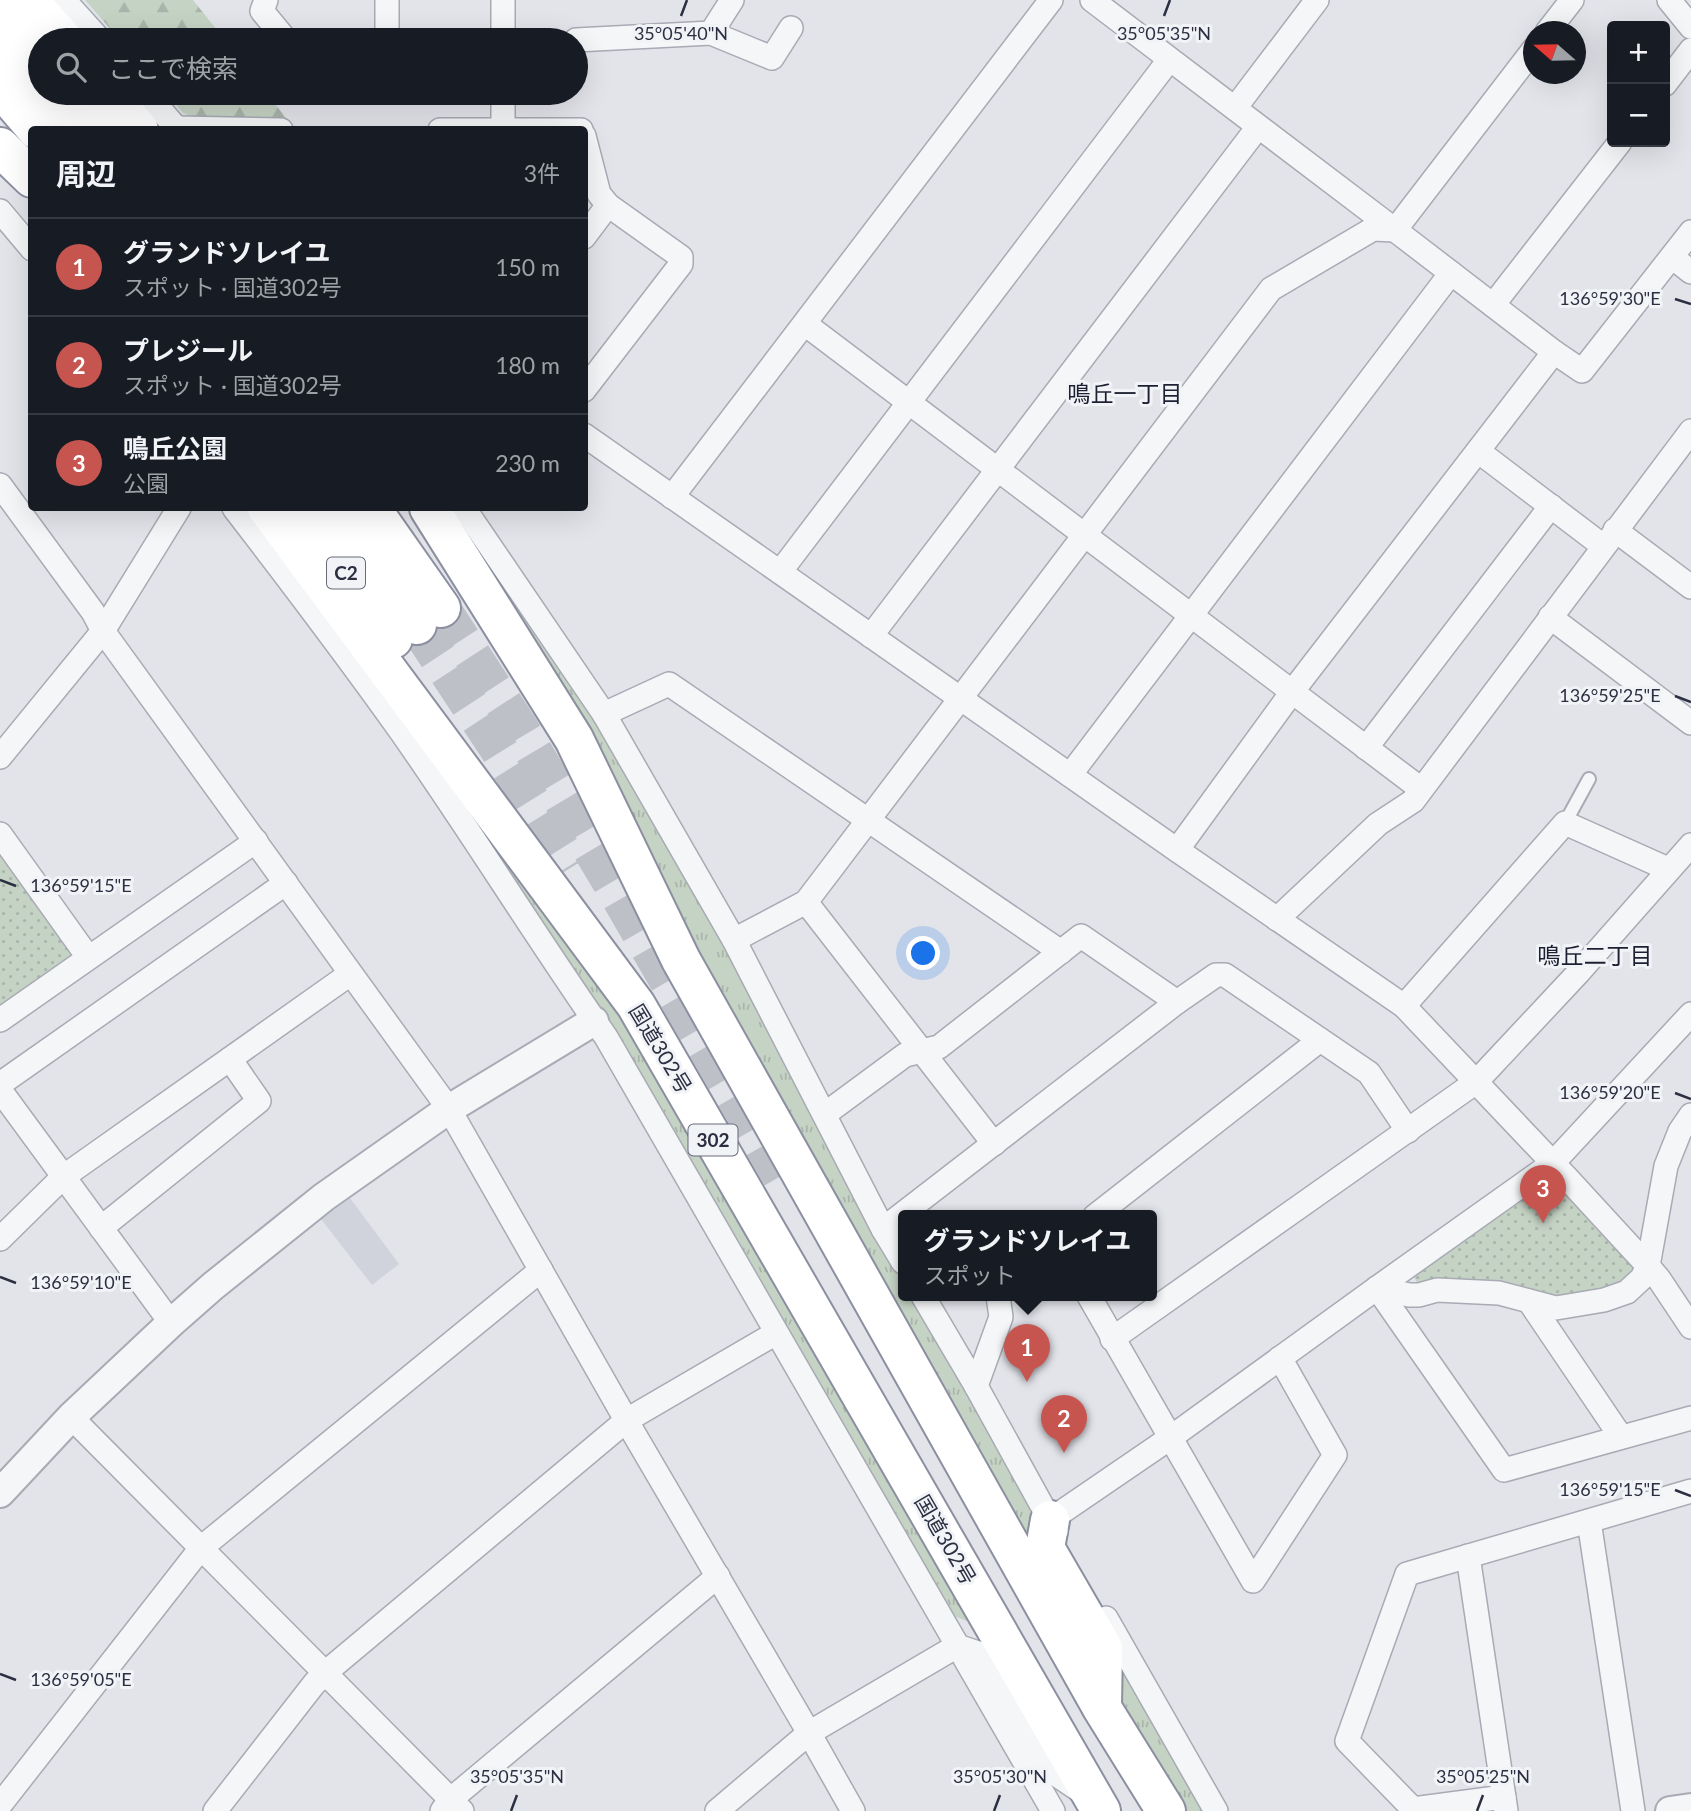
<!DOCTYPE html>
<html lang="ja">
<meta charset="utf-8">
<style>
body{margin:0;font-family:Lato,"Noto Sans JP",sans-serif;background:#20242c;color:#f1f3f6}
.controls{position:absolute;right:21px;top:21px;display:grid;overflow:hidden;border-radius:7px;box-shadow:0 7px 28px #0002}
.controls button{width:63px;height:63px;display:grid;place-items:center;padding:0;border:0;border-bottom:2px solid #363941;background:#171b24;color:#f1f3f6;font:35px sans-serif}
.compass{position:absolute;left:1523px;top:21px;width:63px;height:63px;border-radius:50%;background:#171b24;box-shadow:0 7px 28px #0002;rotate:290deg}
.you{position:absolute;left:924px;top:954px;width:24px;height:24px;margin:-18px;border:5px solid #fff;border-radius:50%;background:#1a73e8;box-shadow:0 0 0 10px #1a73e833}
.badge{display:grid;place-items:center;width:46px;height:46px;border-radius:50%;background:#c7554f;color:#fff;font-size:23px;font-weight:700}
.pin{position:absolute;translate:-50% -58px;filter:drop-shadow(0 2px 4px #0008)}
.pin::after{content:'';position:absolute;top:37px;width:24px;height:21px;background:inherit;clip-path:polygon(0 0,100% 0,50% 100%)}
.popup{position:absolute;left:898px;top:1210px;width:259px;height:91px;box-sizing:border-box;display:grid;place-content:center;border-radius:7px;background:#171b24;filter:drop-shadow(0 2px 5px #0005);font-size:23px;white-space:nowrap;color:#9ea1a6}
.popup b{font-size:26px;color:#f1f3f6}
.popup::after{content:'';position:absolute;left:50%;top:100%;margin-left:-14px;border:14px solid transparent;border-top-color:#171b24}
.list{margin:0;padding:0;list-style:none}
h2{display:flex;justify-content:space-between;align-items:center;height:91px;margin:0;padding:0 28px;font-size:30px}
h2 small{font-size:23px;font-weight:400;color:#9ea1a6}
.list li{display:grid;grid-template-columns:46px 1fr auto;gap:21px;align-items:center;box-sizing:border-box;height:98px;padding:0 28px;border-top:2px solid #363941}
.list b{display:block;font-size:26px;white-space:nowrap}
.list p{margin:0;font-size:23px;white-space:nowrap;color:#9ea1a6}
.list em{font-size:23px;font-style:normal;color:#9ea1a6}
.icon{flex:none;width:38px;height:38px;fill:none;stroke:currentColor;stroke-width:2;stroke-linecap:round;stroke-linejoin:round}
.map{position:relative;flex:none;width:1691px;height:1811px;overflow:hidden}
.search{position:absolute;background:#171b24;box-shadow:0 7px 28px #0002;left:28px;top:28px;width:560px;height:77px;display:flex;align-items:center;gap:18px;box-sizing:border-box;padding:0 24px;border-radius:38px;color:#9ea1a6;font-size:26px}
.panel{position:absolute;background:#171b24;box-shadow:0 7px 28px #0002;left:28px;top:126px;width:560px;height:385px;border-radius:7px}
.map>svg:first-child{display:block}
</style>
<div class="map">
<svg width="1691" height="1811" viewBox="0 0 1691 1811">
<defs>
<pattern id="grass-tufts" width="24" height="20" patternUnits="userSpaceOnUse" patternTransform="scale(1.75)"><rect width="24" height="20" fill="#c5d3c4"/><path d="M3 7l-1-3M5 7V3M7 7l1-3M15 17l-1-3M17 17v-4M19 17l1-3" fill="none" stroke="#a9b5aa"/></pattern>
<pattern id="forest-firs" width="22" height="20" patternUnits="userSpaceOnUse" patternTransform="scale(1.75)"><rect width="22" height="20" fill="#c5d3c4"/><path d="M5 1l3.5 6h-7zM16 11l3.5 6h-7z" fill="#a9b5aa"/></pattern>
<pattern id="park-dots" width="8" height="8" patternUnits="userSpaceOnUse" patternTransform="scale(1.75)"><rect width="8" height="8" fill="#c5d3c4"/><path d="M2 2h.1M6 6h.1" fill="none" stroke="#a9b5aa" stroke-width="1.8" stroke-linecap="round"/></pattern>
</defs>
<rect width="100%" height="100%" fill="#e3e4ea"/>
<!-- built -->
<path fill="#d1d3dc" d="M350 1198 399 1264 372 1285 321 1219Z"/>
<!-- grass -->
<g fill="url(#grass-tufts)">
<path d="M241 508H254L553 917 662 1076 1051 1764 969 1622 949 1614 642 1090Z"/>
<path d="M444 508H458L527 606 715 917 869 1215 903 1273V1296H916L1030 1503 1031 1527 1091 1650Z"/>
<path d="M1050 1541 1209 1811H1184L1111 1687Z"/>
</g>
<!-- forest -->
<g fill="url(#forest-firs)">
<path d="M85 0H193L225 40H120Z"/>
<path d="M166 93H266L287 119H198L183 113Z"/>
</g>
<!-- park -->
<g fill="url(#park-dots)">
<path d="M0 848 73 949 71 960 0 1011Z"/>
<path d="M1549 1179 1560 1181 1640 1266 1626 1288 1557 1304 1420 1288 1413 1275Z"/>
</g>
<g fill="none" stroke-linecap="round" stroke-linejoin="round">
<!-- motorway-tunnel -->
<g stroke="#bec0c8" stroke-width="38" stroke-dasharray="38 19" stroke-linecap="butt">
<path d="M441 608 520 729 617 892 781 1176"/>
<path d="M417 625 496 745 572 867"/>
</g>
<defs>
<path id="service" d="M1565 823 1589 779"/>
<g id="minor">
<path d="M64 0 100 40"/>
<path d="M266 0 262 11 286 40"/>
<path d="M387 0V40"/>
<path d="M1092 0 1395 230 1554 352 1582 371 1691 232"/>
<path d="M1669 0 1691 27"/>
<path d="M1547 32 1572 0"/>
<path d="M711 33 772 58 791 28"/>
<path d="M503 40V0"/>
<path d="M576 40 711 33 732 0"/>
<path d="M1665 84 1691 50"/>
<path d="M146 93 178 130"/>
<path d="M503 93V128"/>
<path d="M1235 108 1317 0"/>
<path d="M177 128 281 130"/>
<path d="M440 130H581"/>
<path d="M584 136 599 194 608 205 584 237"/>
<path d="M0 211 32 249"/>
<path d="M1672 257 1691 272"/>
<path d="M1493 305 1620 142"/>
<path d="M805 324 1421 789"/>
<path d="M584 390 681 264V257L608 205"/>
<path d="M584 435 1177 850 1404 1006 1567 1178 1648 1266 1659 1279 1691 1327"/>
<path d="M1478 451 1603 546"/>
<path d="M0 485 93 612 103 631 449 1109 633 1432 809 1733 957 1646"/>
<path d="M672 497 1051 0"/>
<path d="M234 508C291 582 348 657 402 733 472 833 536 937 606 1037L1053 1811"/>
<path d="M464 508 604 714 734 940 883 1229 903 1262"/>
<path d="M1615 530 1691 587"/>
<path d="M780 572 1169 60"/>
<path d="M1550 617 1691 723"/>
<path d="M871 636 1258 127"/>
<path d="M604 714 669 684 1061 952"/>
<path d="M1366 748 1551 506"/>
<path d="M0 757 103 631 179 508"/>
<path d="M1070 775 1451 273"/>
<path d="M0 834 88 957"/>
<path d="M1177 850 1292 692 1554 352"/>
<path d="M806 902 994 1144"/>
<path d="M1277 919 1378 824 1413 801 1691 431"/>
<path d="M734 940 806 902 1271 289 1373 229 1395 230 1534 49"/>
<path d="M1404 1006 1565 823 1668 869"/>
<path d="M0 1020 256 841"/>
<path d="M0 1084 286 883"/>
<path d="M0 1090 171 1323"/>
<path d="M825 1114 905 1055 939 1047 1081 936 1177 1002"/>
<path d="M1095 1216 1320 1040"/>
<path d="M101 1228 259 1101 230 1059"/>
<path d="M883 1229 1177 1002 1216 975H1225L1369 1073 1408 1131"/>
<path d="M0 1239 63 1177 350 974"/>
<path d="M1377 1288 1409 1295H1419L1437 1290 1499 1293 1556 1308 1604 1300 1627 1292 1642 1278 1648 1266 1666 1166 1680 1131 1691 1115"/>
<path d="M1377 1288 1504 1470 1691 1418"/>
<path d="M923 1296 976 1386 1056 1531"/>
<path d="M1089 1296 1253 1581 1335 1455 1280 1358"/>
<path d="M1529 1301 1621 1437"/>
<path d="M1112 1339 1476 1082 1579 972 1691 845"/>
<path d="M976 1386 1001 1317 998 1296"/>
<path d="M71 1417 462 1811"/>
<path d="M1050 1520 1170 1438 1377 1288 1553 1163 1691 1014"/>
<path d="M1589 1521 1633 1811"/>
<path d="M1468 1556 1506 1811"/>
<path d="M1106 1618 1216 1811"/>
<path d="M957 1646 984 1655 1051 1771 1082 1792"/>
<path d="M1504 1797 1413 1809 1347 1741 1407 1574 1691 1491"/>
<path d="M0 1805 201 1548 541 1270"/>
<path d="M215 1811 314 1684 325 1673 627 1420 776 1333"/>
<path d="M442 1811 450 1800 718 1576"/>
<path d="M717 1811 809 1733 853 1811"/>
</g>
<g id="tertiary">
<path d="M0 1493 71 1417 171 1323 213 1286 324 1197 449 1109 594 1021"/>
<path d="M1670 1811 1691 1808"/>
</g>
<g id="trunk">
<path d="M28 0 64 40"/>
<path d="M108 93 139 130"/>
<path d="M267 508 636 1005 1101 1811"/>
<path d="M429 508 574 739 681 960 1102 1708 1166 1811"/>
<path d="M1050 1520 1045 1548 1103 1648 1102 1706"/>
</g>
<g id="motorway">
<path d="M1 0 40 48"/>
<path d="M0 43 40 90"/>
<path d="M0 87 37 130"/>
<path d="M43 93 74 130"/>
<path d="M77 93 107 130"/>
<path d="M0 147 32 178"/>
<path d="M299 508 393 639"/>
<path d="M334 508 417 625"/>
<path d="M371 508 441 608"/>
</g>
</defs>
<!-- service casing -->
<use href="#service" stroke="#a8aab4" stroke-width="16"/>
<!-- minor casing -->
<use href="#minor" stroke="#a8aab4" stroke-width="26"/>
<!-- tertiary casing -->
<use href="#tertiary" stroke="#a8aab4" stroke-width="32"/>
<!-- trunk casing -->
<use href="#trunk" stroke="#8b8fa0" stroke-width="42"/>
<!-- motorway casing -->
<use href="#motorway" stroke="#8b8fa0" stroke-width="42"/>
<!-- service -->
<use href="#service" stroke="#f5f6f8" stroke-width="12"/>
<!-- minor -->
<use href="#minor" stroke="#f5f6f8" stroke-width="23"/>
<!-- tertiary -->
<use href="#tertiary" stroke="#f5f6f8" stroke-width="28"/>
<!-- trunk -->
<use href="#trunk" stroke="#fff" stroke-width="38"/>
<!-- motorway -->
<use href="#motorway" stroke="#fff" stroke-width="38"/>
</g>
<!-- ticks -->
<path fill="none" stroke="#2b2f41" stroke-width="2.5" d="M681 16 687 0M1164 16 1170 0M1675 299 1691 304M1675 696 1691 702M0 880 16 886M1675 1093 1691 1099M0 1277 16 1283M1675 1490 1691 1496M0 1674 16 1680M511 1811 517 1795M994 1811 1000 1795M1477 1811 1483 1795"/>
<g text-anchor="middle" stroke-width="6" stroke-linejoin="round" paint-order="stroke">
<!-- shield labels -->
<g fill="#f2f3f7" stroke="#676a78" stroke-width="2">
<rect x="327" y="557.5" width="38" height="31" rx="5"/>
<rect x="688.5" y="1124.5" width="49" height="31" rx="5"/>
</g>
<g font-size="19" font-weight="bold" fill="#2b2f41">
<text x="346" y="580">C2</text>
<text x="713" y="1147">302</text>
</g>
<!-- street labels -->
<g font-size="21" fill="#2b2f41" stroke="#f2f3f7">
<text transform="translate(660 1049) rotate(59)" y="7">国道302号</text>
<text transform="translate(945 1540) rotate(60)" y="7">国道302号</text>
</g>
<!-- neighbourhood labels -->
<g font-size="23" fill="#1d2032" stroke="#f2f3f7">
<text x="1125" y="402">鳴丘一丁目</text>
<text x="1595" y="964">鳴丘二丁目</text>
</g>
</g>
<g font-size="18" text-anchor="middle" fill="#2b2f41" stroke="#f2f3f7" stroke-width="6" stroke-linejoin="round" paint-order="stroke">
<text x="681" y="40">35°05'40"N</text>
<text x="1164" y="40">35°05'35"N</text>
<text x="1610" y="305">136°59'30"E</text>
<text x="1610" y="702">136°59'25"E</text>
<text x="81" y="892">136°59'15"E</text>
<text x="1610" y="1099">136°59'20"E</text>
<text x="81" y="1289">136°59'10"E</text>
<text x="1610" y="1496">136°59'15"E</text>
<text x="81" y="1686">136°59'05"E</text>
<text x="517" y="1783">35°05'35"N</text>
<text x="1000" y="1783">35°05'30"N</text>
<text x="1483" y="1783">35°05'25"N</text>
</g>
</svg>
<div class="controls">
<button>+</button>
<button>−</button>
</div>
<svg class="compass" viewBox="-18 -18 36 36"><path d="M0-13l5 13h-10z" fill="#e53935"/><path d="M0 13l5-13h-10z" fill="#9ea1a6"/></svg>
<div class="you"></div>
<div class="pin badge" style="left:1027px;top:1382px">1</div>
<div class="popup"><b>グランドソレイユ</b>スポット</div>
<div class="pin badge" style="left:1064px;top:1453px">2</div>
<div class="pin badge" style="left:1543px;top:1223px">3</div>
<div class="search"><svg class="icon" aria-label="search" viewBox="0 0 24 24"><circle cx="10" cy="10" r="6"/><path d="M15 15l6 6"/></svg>ここで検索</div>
<section class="panel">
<h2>周辺<small>3件</small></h2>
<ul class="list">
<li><span class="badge">1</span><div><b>グランドソレイユ</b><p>スポット · 国道302号</p></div><em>150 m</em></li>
<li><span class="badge">2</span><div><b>プレジール</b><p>スポット · 国道302号</p></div><em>180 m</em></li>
<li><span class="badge">3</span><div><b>鳴丘公園</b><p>公園</p></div><em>230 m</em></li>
</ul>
</section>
</div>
